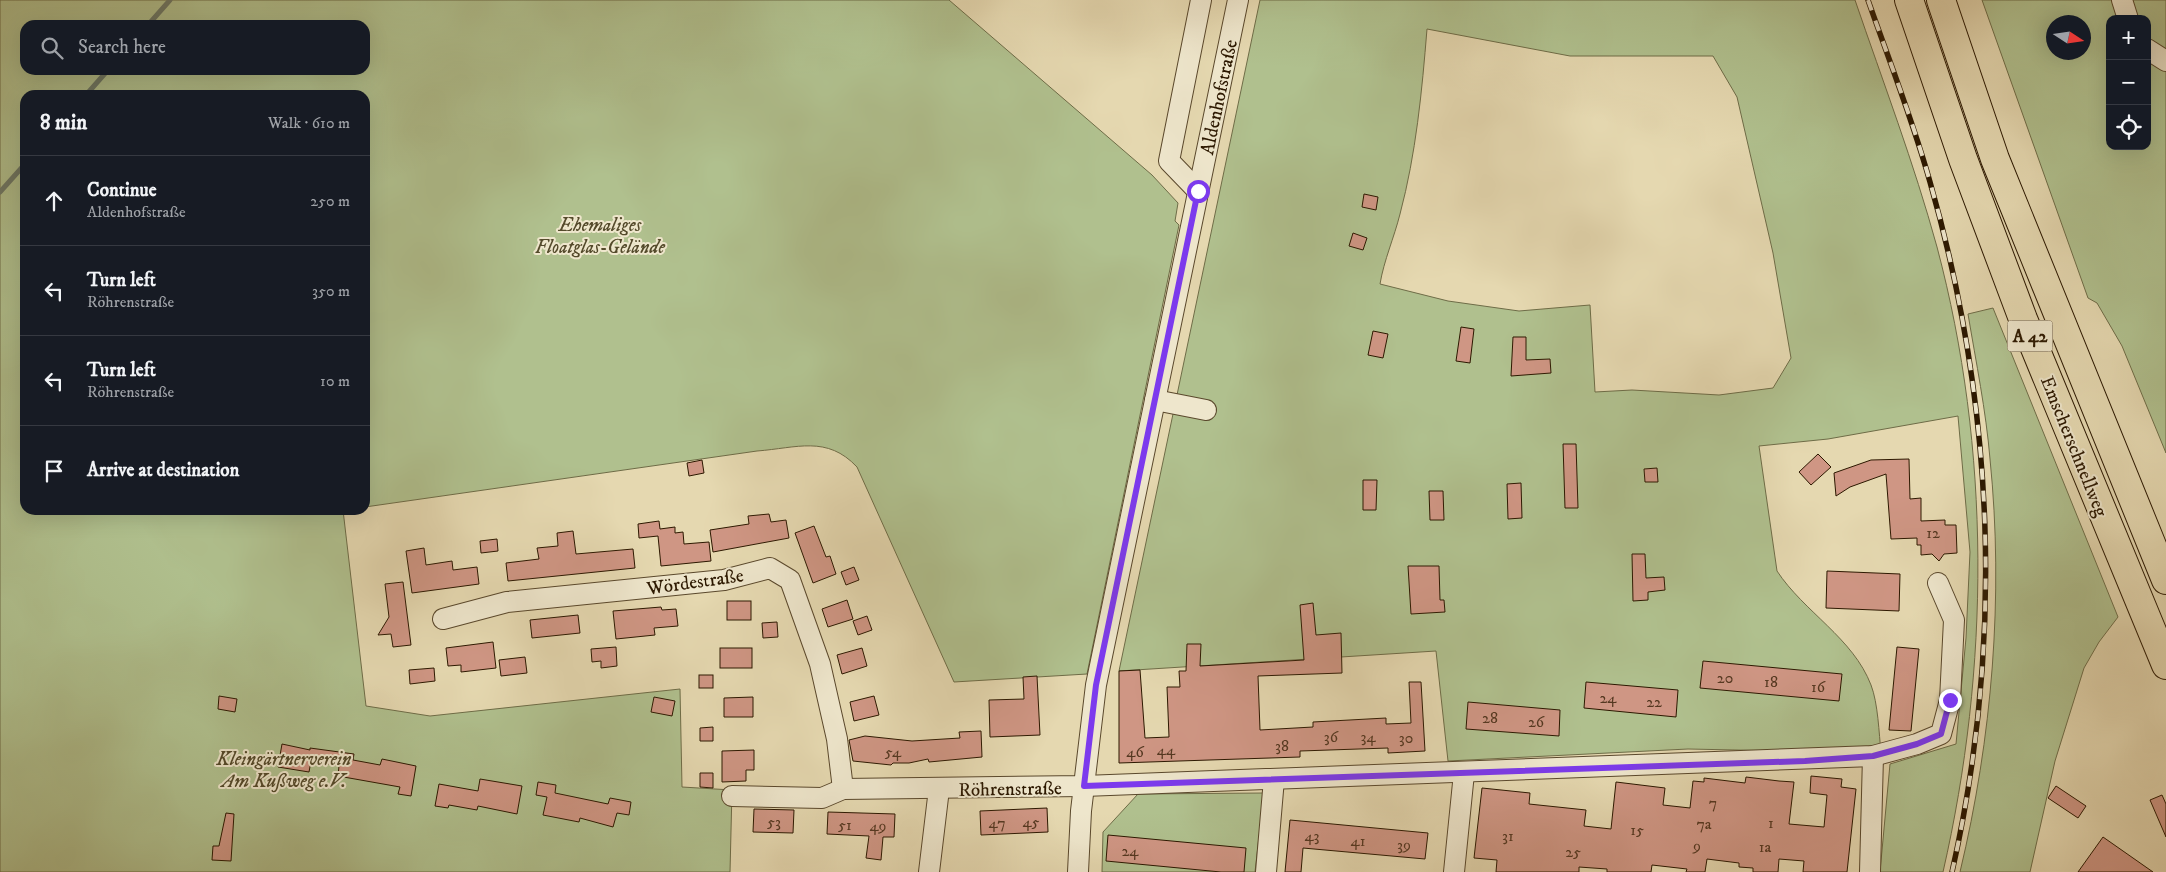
<!DOCTYPE html>
<meta charset="utf-8">
<style>
body{margin:0;font-family:"IM FELL DW Pica",serif;background:#20242c;color:#f1f3f6}
.controls{position:absolute;right:15px;top:15px;display:grid;overflow:hidden;border-radius:10px;box-shadow:0 5px 20px #0002}
.controls button{width:45px;height:45px;display:grid;place-items:center;padding:0;border:0;border-bottom:1px solid #363941;background:#171b24;color:#f1f3f6;font:25px sans-serif}
.compass{position:absolute;left:2046px;top:15px;width:45px;height:45px;border-radius:50%;background:#171b24;box-shadow:0 5px 20px #0002;rotate:102deg}
.stop{position:absolute;width:15px;height:15px;margin:-11px;border:4px solid #7c3aed;border-radius:50%;background:#fff}
.stop.end{background:#7c3aed;border-color:#fff;box-shadow:0 1px 5px #0008}
.list{margin:0;padding:0;list-style:none}
h2{display:flex;justify-content:space-between;align-items:center;height:65px;margin:0;padding:0 20px;font-size:21px}
h2 small{font-size:16px;font-weight:400;color:#9ea1a6}
.list li{display:grid;grid-template-columns:32px 1fr auto;gap:15px;align-items:center;box-sizing:border-box;height:90px;padding:0 20px;border-top:1px solid #363941}
.list b{display:block;font-size:19px;white-space:nowrap}
.list p{margin:0;font-size:16px;white-space:nowrap;color:#9ea1a6}
.list em{font-size:16px;font-style:normal;color:#9ea1a6}
.icon{flex:none;width:28px;height:28px;fill:none;stroke:currentColor;stroke-width:2;stroke-linecap:round;stroke-linejoin:round}
.map{position:relative;flex:none;width:2166px;height:872px;overflow:hidden}
.search{position:absolute;background:#171b24;box-shadow:0 5px 20px #0002;left:20px;top:20px;width:350px;height:55px;display:flex;align-items:center;gap:12px;box-sizing:border-box;padding:0 18px;border-radius:15px;color:#9ea1a6;font-size:19px}
.panel{position:absolute;background:#171b24;box-shadow:0 5px 20px #0002;left:20px;top:90px;width:350px;height:425px;border-radius:15px}
.map>svg:first-child{display:block}
</style>
<div class="map">
<svg width="2166" height="872" viewBox="0 0 2166 872">
<rect width="100%" height="100%" fill="#e5d8b0"/>
<filter id="stains"><feTurbulence type="fractalNoise" baseFrequency=".004" numOctaves="4"/><feColorMatrix values="0 0 0 0 .2 0 0 0 0 .09 0 0 0 0 .02 0 0 0 .5 -.17"/></filter>
<radialGradient id="worn" r=".72"><stop offset=".6" stop-color="#630" stop-opacity="0"/><stop offset="1" stop-color="#630" stop-opacity=".3"/></radialGradient>
<!-- green -->
<g fill="#b0c08e" stroke="#6e6c47" fill-rule="evenodd">
<path d="M0 0H949L1152 175 1178 203 1175 221 1179 225 1087 674 954 682 857 467C827 435 797 448 757 451L365 507V95H25V510H343L366 706 430 716 680 689 682 787 732 790 730 872H0ZM25 25H365V70H25Z"/>
<path d="M1260 0H1855C1883 82 1914 163 1937 247 1991 450 1990 667 1943 872H1880L1890 764 1956 744 1966 638 1970 552 1958 416 1828 439 1759 446 1777 571C1804 612 1853 638 1871 685 1878 703 1879 733 1881 753L1688 749 1448 761 1436 651 1119 671ZM1427 29 1570 56H1713L1737 97 1773 253 1791 358 1773 388 1719 395 1632 390 1595 392 1590 305 1519 311 1448 301 1380 284C1384 260 1394 238 1400 214 1416 154 1422 91 1427 29Z"/>
<path d="M1982 0H2166V453L2122 346 2097 303 2088 298ZM2110 19H2147V146H2110ZM2054 22H2084V52H2054Z"/>
<path d="M1993 308 2118 617 2099 642 2084 668 2055 761 2030 872H1960C1992 738 2004 597 1990 459 1986 411 1976 362 1968 314Z"/>
<path d="M1264 793 1255 872H1102L1103 832 1138 794Z"/>
</g>
<g fill="none" stroke-linecap="round" stroke-linejoin="round">
<!-- stream -->
<g stroke="#6c7968" stroke-width="5">
<path d="M148 25 170 0"/>
<path d="M86 95 108 70"/>
<path d="M0 192 25 164"/>
</g>
</g>
<!-- building -->
<g fill="#cf9684" stroke="#2c1800">
<path d="M1364 194 1378 197 1376 210 1362 207Z"/>
<path d="M1353 233 1367 238 1363 250 1349 246Z"/>
<path d="M1461 327 1474 329 1470 363 1456 361Z"/>
<path d="M1373 331 1388 334 1383 358 1368 355Z"/>
<path d="M1513 337H1526V360L1550 359 1551 373 1511 376Z"/>
<path d="M1563 444H1576L1578 508H1565Z"/>
<path d="M1818 454 1831 467 1811 485 1799 472Z"/>
<path d="M1909 459 1910 499 1921 498V521L1945 520V525H1956L1957 553 1944 554 1939 561 1932 554 1921 555V545H1917V538L1891 539 1886 474 1850 487 1836 496 1834 473 1871 460Z"/>
<path d="M702 460 704 473 689 476 687 463Z"/>
<path d="M1657 468 1658 482H1645L1644 469Z"/>
<path d="M1363 480H1377L1376 510H1363Z"/>
<path d="M1521 483 1522 518 1508 519 1507 484Z"/>
<path d="M1429 491H1443L1444 520H1430Z"/>
<path d="M769 514 771 522 786 520 789 538 713 552 710 530 749 524 748 516Z"/>
<path d="M659 521 660 529 675 527V533L683 532 684 544 709 542 711 561 661 566 658 536 639 538 638 524Z"/>
<path d="M814 526 826 557 830 556 836 574 813 583 795 533Z"/>
<path d="M573 531 576 554 633 549 635 568 508 581 506 563 539 559 537 548 558 546 557 533Z"/>
<path d="M497 539 498 551 481 553 480 541Z"/>
<path d="M424 548 426 565 452 561 453 570 477 567 479 584 412 593 406 551Z"/>
<path d="M1632 554H1645L1646 578 1664 577 1665 590 1648 592V600L1633 601Z"/>
<path d="M1408 566H1439L1440 600H1444L1445 612 1411 614Z"/>
<path d="M854 567 859 580 846 585 841 572Z"/>
<path d="M1827 571 1900 574 1899 611 1826 608Z"/>
<path d="M403 582 411 645 393 647 391 634 378 635 389 617 385 584Z"/>
<path d="M847 600 853 619 828 627 822 609Z"/>
<rect x="727" y="601" width="24" height="19"/>
<path d="M1313 603 1316 635 1341 633 1342 673 1258 676 1260 730 1313 727V722L1386 718V724L1411 723 1409 682H1421L1425 751 1388 753V748L1300 751V757L1119 763V671L1140 670 1145 738 1169 737 1167 687H1180L1179 671H1186L1187 644H1201L1200 666 1304 660 1300 605Z"/>
<path d="M661 607 662 610 676 609 678 626 654 628 655 635 616 639 613 611Z"/>
<path d="M578 615 580 633 532 638 530 620Z"/>
<path d="M867 616 872 630 858 635 853 621Z"/>
<path d="M777 622 778 637 763 638 762 623Z"/>
<path d="M493 642 496 668 461 672V665L448 666 446 648Z"/>
<path d="M616 647 617 666 601 668V661L592 662 591 649Z"/>
<path d="M1897 647 1919 649 1911 731 1889 730Z"/>
<rect x="720" y="648" width="32" height="20"/>
<path d="M862 648 867 666 842 674 837 655Z"/>
<path d="M525 657 527 673 501 676 499 660Z"/>
<path d="M1703 661 1842 674 1839 701 1700 688Z"/>
<path d="M434 668 435 681 410 684 409 670Z"/>
<rect x="699" y="675" width="14" height="13"/>
<path d="M1037 676 1040 735 990 737 989 700 1024 699 1023 677Z"/>
<path d="M1586 682 1678 690 1676 717 1584 708Z"/>
<path d="M219 696 237 699 235 712 218 709Z"/>
<path d="M874 696 879 715 854 721 850 702Z"/>
<path d="M654 697 675 701 672 716 651 712Z"/>
<path d="M753 697V717H724V698Z"/>
<path d="M1468 702 1560 710 1559 736 1466 729Z"/>
<path d="M713 727V741H700V728Z"/>
<path d="M981 731 982 757 929 762 928 759 909 763H893L891 765 853 761 849 740 865 736 912 741 960 738 959 732Z"/>
<path d="M282 744 310 750V748L354 754 353 760 380 765 382 759 416 766 411 796 398 794 400 787 338 776 339 766 311 761 309 772 278 767Z"/>
<path d="M754 750V770H746V781L722 782V751Z"/>
<path d="M700 773H713V788L700 787Z"/>
<path d="M1811 776 1842 779 1841 787 1856 789 1847 872H1803L1804 861 1779 859 1778 872H1753V868L1739 867V863L1707 859 1705 872H1686L1687 869 1652 865 1651 872H1607V869L1579 867V872H1496L1497 860 1474 858 1482 788 1530 793 1529 804 1586 810 1584 826 1611 829 1616 782 1665 788 1663 805 1690 808 1693 781 1704 782V778L1745 783 1746 777 1779 781 1794 782 1789 824 1824 827 1827 795 1810 793Z"/>
<path d="M480 779 522 786 517 814 478 806 477 810 449 805 448 808 435 806 439 784 478 791Z"/>
<path d="M538 782 556 785 555 793 608 804 610 798 631 802 629 815 617 813 613 827 580 818 579 822 543 815 547 797 536 795Z"/>
<path d="M2056 786 2086 806 2078 818 2048 798Z"/>
<path d="M2162 795 2166 804V837L2150 800Z"/>
<path d="M1047 808 1048 832 981 835 980 811Z"/>
<path d="M754 809 794 810 793 833 753 832Z"/>
<path d="M828 812 895 814 894 837H883L881 860 866 858 869 836 827 834Z"/>
<path d="M226 813 234 814 231 861 212 860 213 846H219Z"/>
<path d="M1290 820 1428 833 1425 859 1303 848 1301 872H1285Z"/>
<path d="M1108 835 1246 848 1244 872H1221L1106 861Z"/>
<path d="M2103 837 2153 872H2078Z"/>
</g>
<g fill="none" stroke-linecap="round" stroke-linejoin="round">
<defs>
<g id="minor">
<path d="M2122 0 2128 19"/>
<path d="M2147 49 2166 61"/>
<path d="M1198 191 1169 161 1201 0"/>
<path d="M1155 400 1206 410"/>
<path d="M443 619 507 602 724 580 770 568 790 580 820 664 837 739 843 789"/>
<path d="M732 796 822 798 843 789 1084 786 1873 756 1917 744 1941 734 1950 700 1954 620 1938 583"/>
<path d="M929 872 939 789"/>
<path d="M1078 872 1081 811 1096 685 1238 0"/>
<path d="M1266 872 1274 779"/>
<path d="M1454 872 1464 773"/>
<path d="M1870 872 1873 756"/>
</g>
<g id="highway">
<path d="M1909 0 1963 159 2023 319 2166 665"/>
<path d="M1941 0 1995 159 2166 580"/>
</g>
</defs>
<!-- minor casing -->
<use href="#minor" stroke="#5a482c" stroke-width="22"/>
<!-- highway casing -->
<use href="#highway" stroke="#2c1800" stroke-width="30"/>
<!-- minor -->
<use href="#minor" stroke="#eee6cc" stroke-width="20"/>
<!-- highway -->
<use href="#highway" stroke="#e5d8b0" stroke-width="28"/>
<defs>
<path id="rail" d="M1868 0C1889 60 1913 121 1930 182 1995 409 2004 642 1952 872"/>
</defs>
<!-- rail casing -->
<use href="#rail" stroke="#2c1800" stroke-width="5.5"/>
<!-- rail -->
<use href="#rail" stroke="#eee6cc" stroke-width="4" stroke-dasharray="11" stroke-linecap="butt"/>
</g>
<g fill="none" stroke-linecap="round" stroke-linejoin="round">
<!-- route -->
<path stroke="#7c3aed" stroke-width="6" d="M1198 191 1096 685 1084 786 1805 761 1873 756 1917 744 1941 734 1950 700"/>
</g>
<g text-anchor="middle" stroke-width="4" stroke-linejoin="round" paint-order="stroke">
<!-- number labels -->
<g font-size="16" fill="#553821">
<text x="1933" y="538">12</text>
<text x="1725" y="683">20</text>
<text x="1771" y="687">18</text>
<text x="1818" y="692">16</text>
<text x="1608" y="703">24</text>
<text x="1654" y="707">22</text>
<text x="1490" y="723">28</text>
<text x="1536" y="727">26</text>
<text x="1331" y="742">36</text>
<text x="1368" y="742">34</text>
<text x="1406" y="743">30</text>
<text x="1282" y="751">38</text>
<text x="1166" y="755">44</text>
<text x="893" y="757">54</text>
<text x="1135" y="757">46</text>
<text x="1713" y="808">7</text>
<text x="774" y="827">53</text>
<text x="1031" y="827">45</text>
<text x="997" y="828">47</text>
<text x="1771" y="828">1</text>
<text x="1704" y="829">7a</text>
<text x="845" y="830">51</text>
<text x="878" y="831">49</text>
<text x="1637" y="835">15</text>
<text x="1312" y="841">43</text>
<text x="1508" y="841">31</text>
<text x="1358" y="846">41</text>
<text x="1404" y="850">39</text>
<text x="1697" y="851">9</text>
<text x="1765" y="852">1a</text>
<text x="1130" y="856">24</text>
<text x="1573" y="857">25</text>
</g>
<!-- shield labels -->
<rect fill="#eee6cc" stroke="#66563d" stroke-width="1" x="2007.5" y="320.5" width="45" height="31" rx="4"/>
<g font-size="18" font-weight="bold" fill="#2c1800">
<text x="2030" y="342">A 42</text>
</g>
<!-- street labels -->
<g font-size="19" fill="#2c1800" stroke="#eee6cc">
<text transform="translate(1218 97) rotate(-78)" y="7">Aldenhofstraße</text>
<text transform="translate(2075 446) rotate(68)" y="7">Emscherschnellweg</text>
<text transform="translate(695 581) rotate(-8)" y="7">Wördestraße</text>
<text transform="translate(1010 788) rotate(-1)" y="7">Röhrenstraße</text>
</g>
<!-- park labels -->
<g font-size="19" font-style="italic" fill="#544a2b" stroke="#eee6cc">
<text x="600" y="231">Ehemaliges<tspan x="600" dy="22">Floatglas-Gelände</tspan></text>
<text x="284" y="765">Kleingärtnerverein<tspan x="284" dy="22">Am Kußweg e.V.</tspan></text>
</g>
</g>
<rect width="100%" height="100%" filter="url(#stains)"/>
<rect width="100%" height="100%" fill="url(#worn)"/>
</svg>
<div class="controls">
<button>+</button>
<button>−</button>
<button><svg class="icon" aria-label="locate" viewBox="0 0 24 24"><circle cx="12" cy="12" r="6"/><path d="M12 2v4M12 18v4M2 12h4M18 12h4"/></svg></button>
</div>
<svg class="compass" viewBox="-18 -18 36 36"><path d="M0-13l5 13h-10z" fill="#e53935"/><path d="M0 13l5-13h-10z" fill="#9ea1a6"/></svg>
<div class="stop" style="left:1198px;top:191px"></div>
<div class="stop end" style="left:1950px;top:700px"></div>
<div class="search"><svg class="icon" aria-label="search" viewBox="0 0 24 24"><circle cx="10" cy="10" r="6"/><path d="M15 15l6 6"/></svg>Search here</div>
<section class="panel">
<h2>8 min<small>Walk · 610 m</small></h2>
<ul class="list">
<li><svg class="icon" aria-label="ahead" viewBox="0 0 24 24"><path d="M12 20V5M6 11l6-6 6 6"/></svg><div><b>Continue</b><p>Aldenhofstraße</p></div><em>250 m</em></li>
<li><svg class="icon" aria-label="left" viewBox="0 0 24 24"><path d="M17 20v-9H6M10 6l-5 5 5 5"/></svg><div><b>Turn left</b><p>Röhrenstraße</p></div><em>350 m</em></li>
<li><svg class="icon" aria-label="left" viewBox="0 0 24 24"><path d="M17 20v-9H6M10 6l-5 5 5 5"/></svg><div><b>Turn left</b><p>Röhrenstraße</p></div><em>10 m</em></li>
<li><svg class="icon" aria-label="arrive" viewBox="0 0 24 24"><path d="M6 21V4h12l-3 4 3 4H6"/></svg><div><b>Arrive at destination</b></div></li>
</ul>
</section>
</div>
